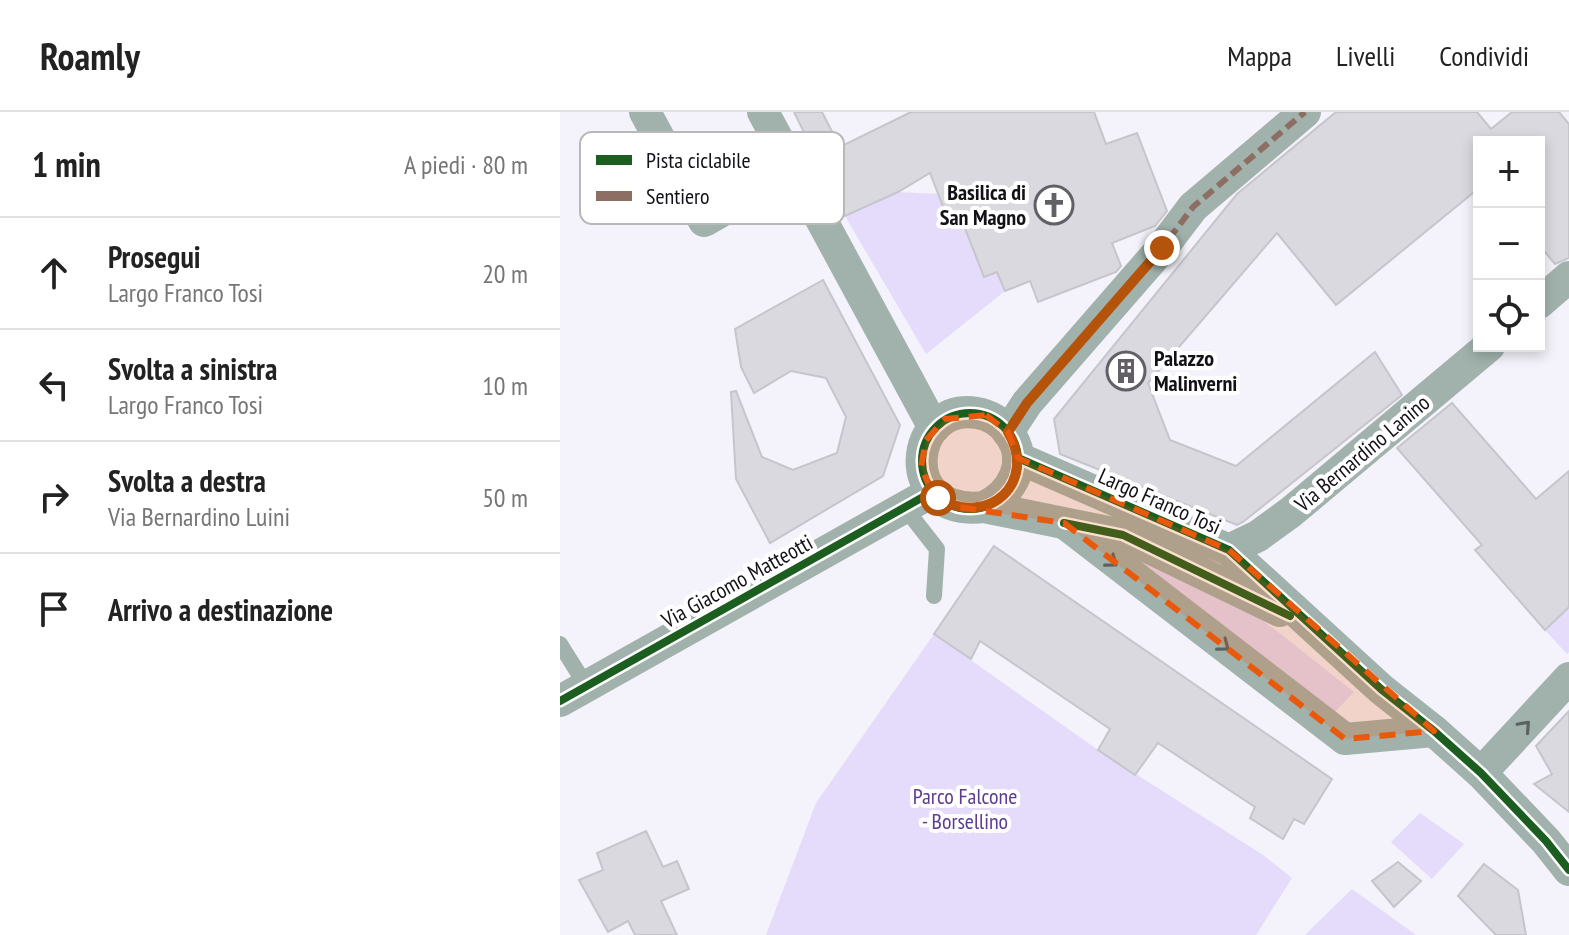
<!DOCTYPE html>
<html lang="it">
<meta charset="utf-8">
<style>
body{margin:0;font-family:"PT Sans Narrow",sans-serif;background:#f6f6f6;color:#222}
.controls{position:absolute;right:24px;top:24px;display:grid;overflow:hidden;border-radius:0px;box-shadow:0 4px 12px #0003}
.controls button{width:72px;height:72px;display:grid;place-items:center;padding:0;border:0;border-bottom:2px solid #e0e0e0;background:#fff;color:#222;font:40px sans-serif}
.stop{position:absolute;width:24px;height:24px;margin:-18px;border:6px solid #b45309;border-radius:50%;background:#fff}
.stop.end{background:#b45309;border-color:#fff;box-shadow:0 2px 8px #0008}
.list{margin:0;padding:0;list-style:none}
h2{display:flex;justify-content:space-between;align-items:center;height:104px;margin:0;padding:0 32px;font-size:34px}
h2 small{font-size:26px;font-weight:400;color:#767676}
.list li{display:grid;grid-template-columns:52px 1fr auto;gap:24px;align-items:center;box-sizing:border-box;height:112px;padding:0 32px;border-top:2px solid #e0e0e0}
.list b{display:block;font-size:30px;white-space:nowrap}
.list p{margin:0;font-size:26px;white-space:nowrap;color:#767676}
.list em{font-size:26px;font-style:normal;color:#767676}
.icon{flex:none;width:44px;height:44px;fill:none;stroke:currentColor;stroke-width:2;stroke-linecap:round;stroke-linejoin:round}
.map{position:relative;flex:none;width:1009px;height:823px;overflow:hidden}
header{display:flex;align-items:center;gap:48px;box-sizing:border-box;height:112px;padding:0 40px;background:#fff;border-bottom:2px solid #e0e0e0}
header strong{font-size:38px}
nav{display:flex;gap:44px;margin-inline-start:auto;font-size:28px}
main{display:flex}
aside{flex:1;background:#fff}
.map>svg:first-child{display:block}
</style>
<header>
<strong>Roamly</strong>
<nav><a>Mappa</a><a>Livelli</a><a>Condividi</a></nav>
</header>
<main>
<aside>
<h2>1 min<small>A piedi · 80 m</small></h2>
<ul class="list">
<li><svg class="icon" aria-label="ahead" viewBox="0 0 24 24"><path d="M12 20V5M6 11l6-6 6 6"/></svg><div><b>Prosegui</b><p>Largo Franco Tosi</p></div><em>20 m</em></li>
<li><svg class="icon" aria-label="left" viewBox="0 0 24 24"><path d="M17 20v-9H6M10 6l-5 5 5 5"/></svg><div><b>Svolta a sinistra</b><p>Largo Franco Tosi</p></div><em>10 m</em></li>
<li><svg class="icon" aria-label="right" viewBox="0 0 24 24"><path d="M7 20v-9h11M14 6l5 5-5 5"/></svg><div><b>Svolta a destra</b><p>Via Bernardino Luini</p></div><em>50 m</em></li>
<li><svg class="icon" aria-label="arrive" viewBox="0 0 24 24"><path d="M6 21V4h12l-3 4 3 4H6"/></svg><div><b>Arrivo a destinazione</b></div></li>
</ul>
</aside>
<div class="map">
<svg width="1009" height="823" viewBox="0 0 1009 823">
<rect width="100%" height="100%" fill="#f4f2fa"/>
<!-- green -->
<g fill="#e5dbfa">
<path d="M338 80 378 82 416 100 407 122 423 164 437 160 445 179 366 242 285 104Z"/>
<path d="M554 435 695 502 794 580 772 603Z"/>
<path d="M1009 495V540L1007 542 985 518Z"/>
<path d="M374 522 538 638 703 743 732 766 696 823H206L256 691Z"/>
<path d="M860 701 904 732 872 767 831 730Z"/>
<path d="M792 777 856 823H745Z"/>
</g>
<!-- building -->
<g fill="#dbd9e0" stroke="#c6c5cb" stroke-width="2">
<path d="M234 0H262L280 35 351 0H534L546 32 577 21 607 99 595 114 552 131 561 154 556 160 478 190 470 169 445 179 437 160 424 165 401 106 389 110 370 61 338 80 285 104Z"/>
<path d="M776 0H917L931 17 952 0H999L1009 12V146L995 152 979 133V30H919V76L776 193 717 121 588 271 610 328 676 354 815 240 842 283 683 410 677 413 500 342 494 307 677 82Z"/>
<path d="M263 168 340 313 323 364 210 431 176 367 171 280 176 279 202 345 233 358 277 341 286 305 266 266 231 259 194 281 181 255 175 217Z"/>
<path d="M892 291 976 387 1009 359V495L985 518 915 438 922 433 837 336Z"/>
<path d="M434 434 772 667 744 712 734 707 723 727 690 706 695 695 598 631 575 663 538 638 550 617 420 529 411 547 374 522Z"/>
<path d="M1009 599V700L974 672 992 662 976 634Z"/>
<path d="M86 719 103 755 117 749 129 777 101 789 117 823H75L68 809 48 820 19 768 43 758 37 741Z"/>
<path d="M838 750 861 769 834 795 812 769Z"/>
<path d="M924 752 958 778 966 823H936L898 784Z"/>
</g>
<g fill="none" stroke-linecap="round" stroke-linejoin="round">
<!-- lane -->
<g stroke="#a1b2ac" stroke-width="16">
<path d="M345 396 377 437 374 484"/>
<path d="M0 532 27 575"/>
</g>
<!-- street -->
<g stroke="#a1b2ac" stroke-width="32">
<path d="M85 0 144 109 235 57"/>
<path d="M203 0 374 316"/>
<path d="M979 191 1009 165"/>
<path d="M448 320 467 291 602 136 633 95 745 0"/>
<path d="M458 346 669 438 821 577 874 619 921 661 986 729 1009 758"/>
<path d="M424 395C452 382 471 349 448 320 441 310 429 303 417 301 350 289 334 405 424 395L563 423 720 499"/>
<path d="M507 413 785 627 874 619"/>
<path d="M669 438 698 424 731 400 929 234"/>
<path d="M0 589 372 380"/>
<path d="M921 661 1009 566"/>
</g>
<!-- quiet -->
<path stroke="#8d6e63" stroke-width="6" stroke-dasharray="12 6" stroke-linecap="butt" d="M448 320 467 291 602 136 633 95 745 0"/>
<defs>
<g id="cycleway">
<circle cx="410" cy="349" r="48"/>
<path d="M458 346 669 438 821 577 874 619 921 661 986 729 1009 758"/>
<path d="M504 411 563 423 730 504"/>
<path d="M0 589 372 380"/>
</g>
</defs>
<!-- cycleway casing -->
<use href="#cycleway" stroke="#fff" stroke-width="13"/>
<!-- cycleway -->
<use href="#cycleway" stroke="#1b5e20" stroke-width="8"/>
</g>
<!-- one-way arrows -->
<defs><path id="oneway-chevron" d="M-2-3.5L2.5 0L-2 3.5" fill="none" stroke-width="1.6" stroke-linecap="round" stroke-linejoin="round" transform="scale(2)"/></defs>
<g stroke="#5a6262">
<use href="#oneway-chevron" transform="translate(552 450) rotate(37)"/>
<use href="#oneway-chevron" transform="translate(664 534) rotate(37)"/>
<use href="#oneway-chevron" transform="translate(965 614) rotate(-48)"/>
</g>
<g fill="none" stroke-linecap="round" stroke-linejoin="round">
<!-- route -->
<path stroke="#b45309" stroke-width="10" d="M378 386C428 416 478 371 448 320L467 291 602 136"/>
</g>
<!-- marked area -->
<path fill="#e8590c" fill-opacity="0.2" stroke="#e8590c" stroke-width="6" stroke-dasharray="16 10" stroke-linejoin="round" d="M426 303 448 320 458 346 669 438 874 619 785 627 504 411 392 394 373 382 361 355 366 328 385 307Z"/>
<!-- icons -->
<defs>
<symbol id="church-ring" viewBox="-11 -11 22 22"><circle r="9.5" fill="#fff" stroke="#626066" stroke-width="1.5"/><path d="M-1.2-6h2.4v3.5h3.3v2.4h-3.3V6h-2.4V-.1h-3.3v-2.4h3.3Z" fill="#626066"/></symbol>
<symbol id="building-ring" viewBox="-11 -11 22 22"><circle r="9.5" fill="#fff" stroke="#626066" stroke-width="1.5"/><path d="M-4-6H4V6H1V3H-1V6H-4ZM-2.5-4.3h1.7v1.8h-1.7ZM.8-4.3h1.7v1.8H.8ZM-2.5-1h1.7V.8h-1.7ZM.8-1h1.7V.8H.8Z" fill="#626066"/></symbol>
</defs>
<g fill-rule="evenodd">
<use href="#church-ring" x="472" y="71" width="44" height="44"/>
<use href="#building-ring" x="544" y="237" width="44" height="44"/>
</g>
<g text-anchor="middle" stroke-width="8" stroke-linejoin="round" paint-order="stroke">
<!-- poi labels -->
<g font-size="22" font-weight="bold" fill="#131117" stroke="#fff" text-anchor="end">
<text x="466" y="88">Basilica di<tspan x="466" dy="25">San Magno</tspan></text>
<text x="594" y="254" text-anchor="start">Palazzo<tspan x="594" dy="25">Malinverni</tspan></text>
</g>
<!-- street labels -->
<g font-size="22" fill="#131117" stroke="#fff">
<text transform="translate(802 341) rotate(-40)" y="8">Via Bernardino Lanino</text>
<text transform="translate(600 389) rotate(24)" y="8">Largo Franco Tosi</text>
<text transform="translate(177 469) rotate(-29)" y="8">Via Giacomo Matteotti</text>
</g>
<!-- park labels -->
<g font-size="22" fill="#5d3b8f" stroke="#fff">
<text x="405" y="692">Parco Falcone<tspan x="405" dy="25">- Borsellino</tspan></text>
</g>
</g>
<!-- legend -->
<rect x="20" y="20" width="264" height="92" rx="12" fill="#fff" stroke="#b8b8b9" stroke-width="2"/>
<rect x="36" y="43" width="36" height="10" fill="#1b5e20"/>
<rect x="36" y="79" width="36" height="10" fill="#8d6e63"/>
<g font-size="22" fill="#131117">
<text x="86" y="56">Pista ciclabile</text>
<text x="86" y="92">Sentiero</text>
</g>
</svg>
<div class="controls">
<button>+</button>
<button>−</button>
<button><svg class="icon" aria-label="locate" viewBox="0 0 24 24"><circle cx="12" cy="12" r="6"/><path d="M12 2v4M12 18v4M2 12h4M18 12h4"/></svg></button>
</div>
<div class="stop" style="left:378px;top:386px"></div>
<div class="stop end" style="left:602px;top:136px"></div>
</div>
</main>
